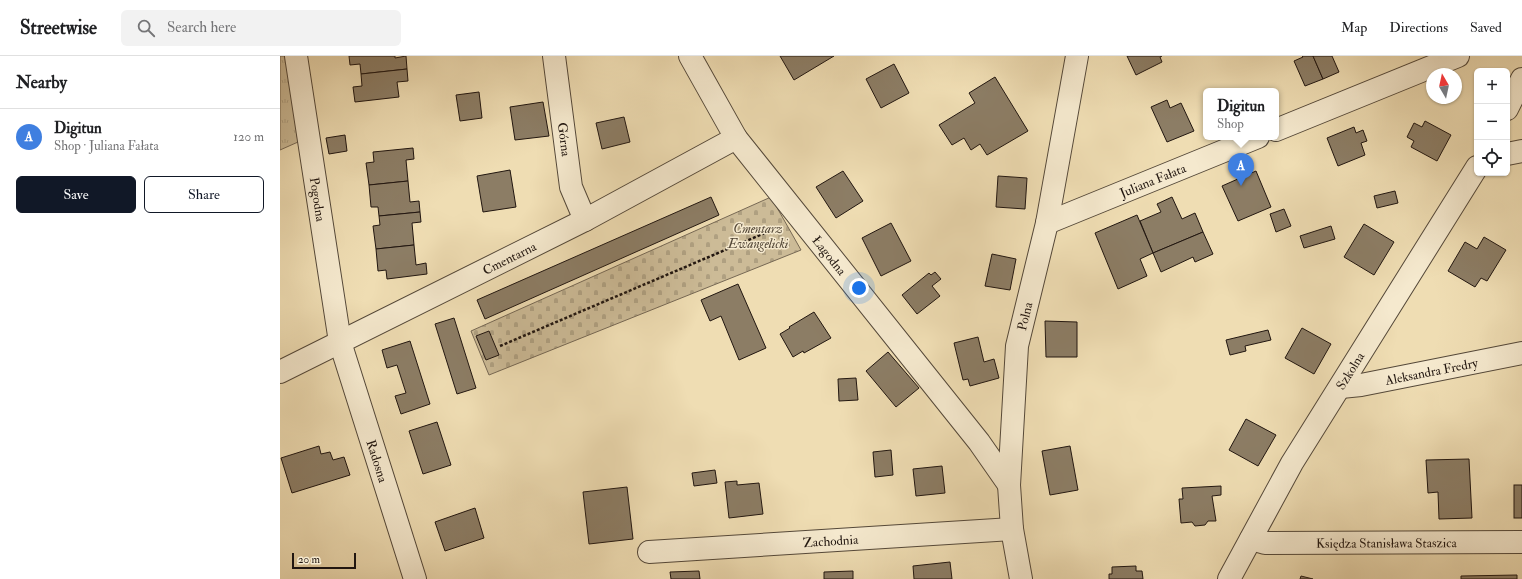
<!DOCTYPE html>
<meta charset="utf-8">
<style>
body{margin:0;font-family:"IM FELL Double Pica",serif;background:#f2f2f2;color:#202124}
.controls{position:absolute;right:12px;top:12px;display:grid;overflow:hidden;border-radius:6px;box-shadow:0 1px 3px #0004}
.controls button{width:36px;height:36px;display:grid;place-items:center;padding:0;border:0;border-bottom:1px solid #e0e0e0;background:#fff;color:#202124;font:20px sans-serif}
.compass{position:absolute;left:1146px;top:12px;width:36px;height:36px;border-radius:50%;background:#fff;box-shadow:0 1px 3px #0004;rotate:351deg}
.scale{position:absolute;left:12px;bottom:10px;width:64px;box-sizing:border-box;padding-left:4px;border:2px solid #211610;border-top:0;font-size:11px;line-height:14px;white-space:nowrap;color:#211610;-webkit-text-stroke:3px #f5e9ce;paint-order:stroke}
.you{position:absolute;left:579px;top:232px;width:14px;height:14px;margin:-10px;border:3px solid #fff;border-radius:50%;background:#1a73e8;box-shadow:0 0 0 6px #1a73e833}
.badge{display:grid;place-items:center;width:26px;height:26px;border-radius:50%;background:#111827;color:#fff;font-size:13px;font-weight:700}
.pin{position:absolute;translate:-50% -33px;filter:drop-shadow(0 1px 2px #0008)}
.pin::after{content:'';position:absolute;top:21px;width:14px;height:12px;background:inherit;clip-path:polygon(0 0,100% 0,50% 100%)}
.popup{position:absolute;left:923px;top:32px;width:76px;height:52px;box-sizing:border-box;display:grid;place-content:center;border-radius:6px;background:#fff;filter:drop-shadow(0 1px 3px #0005);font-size:13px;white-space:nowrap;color:#757577}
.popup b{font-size:15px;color:#202124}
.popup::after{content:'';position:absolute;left:50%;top:100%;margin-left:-8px;border:8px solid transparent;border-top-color:#fff}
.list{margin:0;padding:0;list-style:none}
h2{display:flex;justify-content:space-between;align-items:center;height:52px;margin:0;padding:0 16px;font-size:17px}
h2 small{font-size:13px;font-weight:400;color:#757577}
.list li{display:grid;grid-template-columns:26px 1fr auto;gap:12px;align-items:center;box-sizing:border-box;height:56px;padding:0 16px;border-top:1px solid #e0e0e0}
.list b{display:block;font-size:15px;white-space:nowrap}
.list p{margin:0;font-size:13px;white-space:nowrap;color:#757577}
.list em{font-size:13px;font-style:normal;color:#757577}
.actions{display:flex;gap:8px;padding:12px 16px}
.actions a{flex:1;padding:9px 0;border:1px solid #111827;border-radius:6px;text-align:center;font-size:14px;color:#111827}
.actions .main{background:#111827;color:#fff}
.icon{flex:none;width:22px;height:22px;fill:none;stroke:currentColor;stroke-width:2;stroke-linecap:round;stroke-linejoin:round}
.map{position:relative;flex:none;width:1242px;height:523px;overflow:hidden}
header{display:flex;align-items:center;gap:24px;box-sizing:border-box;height:56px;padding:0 20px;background:#fff;border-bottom:1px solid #e0e0e0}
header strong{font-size:19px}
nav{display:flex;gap:22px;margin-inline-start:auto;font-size:14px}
.search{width:280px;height:36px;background:#f2f2f2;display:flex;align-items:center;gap:10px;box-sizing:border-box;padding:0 14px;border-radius:6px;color:#757577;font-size:15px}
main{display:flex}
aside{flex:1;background:#fff}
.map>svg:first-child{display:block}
</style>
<header>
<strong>Streetwise</strong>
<div class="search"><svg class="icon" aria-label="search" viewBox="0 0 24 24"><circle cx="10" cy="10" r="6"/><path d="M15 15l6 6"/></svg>Search here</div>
<nav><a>Map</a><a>Directions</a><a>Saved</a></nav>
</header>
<main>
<aside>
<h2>Nearby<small></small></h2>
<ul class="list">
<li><span class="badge" style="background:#3f7fe0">A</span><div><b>Digitun</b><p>Shop · Juliana Fałata</p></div><em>120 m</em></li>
</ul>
<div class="actions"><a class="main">Save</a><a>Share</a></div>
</aside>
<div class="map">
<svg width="1242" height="523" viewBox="0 0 1242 523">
<defs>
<pattern id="grass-tufts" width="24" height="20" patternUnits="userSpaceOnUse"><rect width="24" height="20" fill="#ccbb97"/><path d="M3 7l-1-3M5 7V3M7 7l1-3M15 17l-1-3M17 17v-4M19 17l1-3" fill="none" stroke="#afa081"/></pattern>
<pattern id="cemetery-stones" width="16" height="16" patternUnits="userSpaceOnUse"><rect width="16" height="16" fill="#ccbb97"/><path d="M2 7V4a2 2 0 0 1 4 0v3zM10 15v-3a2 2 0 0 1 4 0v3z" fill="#afa081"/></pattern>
</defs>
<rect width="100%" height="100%" fill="#efddb3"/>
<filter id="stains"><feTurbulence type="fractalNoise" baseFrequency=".005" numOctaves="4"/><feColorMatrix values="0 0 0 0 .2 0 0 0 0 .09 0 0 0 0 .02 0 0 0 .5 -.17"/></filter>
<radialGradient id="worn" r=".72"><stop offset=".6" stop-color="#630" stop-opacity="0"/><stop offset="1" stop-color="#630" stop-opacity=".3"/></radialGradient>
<!-- grass -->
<path fill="url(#grass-tufts)" stroke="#766854" d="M0 0H7L18 86 0 94Z"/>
<!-- cemetery -->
<path fill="url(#cemetery-stones)" stroke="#766854" d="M491 141 521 194 209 319 191 275Z"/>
<!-- building -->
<g fill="#8c7d65" stroke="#211610">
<path d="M69 0H115V2L126 0 127 13 81 18 80 8 70 9Z"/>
<path d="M500 0H554L514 24Z"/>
<path d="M847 0H882L880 1 882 6 856 19Z"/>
<path d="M1022 0H1033L1043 23 1025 30 1014 5 1023 1Z"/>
<path d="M1033 0H1052L1059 16 1043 23Z"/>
<path d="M614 8 629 37 601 52 586 23Z"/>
<path d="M127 13 128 25 117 26 119 41 75 46 73 31 82 30 81 18Z"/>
<path d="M715 21 748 75 707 99 700 88 691 94 684 82 672 89 659 69 695 47 689 37Z"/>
<path d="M199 36 202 62 180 65 176 39Z"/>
<path d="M887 44 890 52 901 47 914 75 887 86 871 51Z"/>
<path d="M263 46 269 80 235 84 230 51Z"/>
<path d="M344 61 350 86 322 93 316 67Z"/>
<path d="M1145 65 1171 79 1157 105 1131 91 1134 85 1127 81 1134 67 1142 71Z"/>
<path d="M1074 71 1076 77 1083 74 1087 85 1081 87 1085 99 1058 110 1047 82Z"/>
<path d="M65 79 67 95 49 98 46 82Z"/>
<path d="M133 92 134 103 126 104 128 125 89 129 86 107 94 106 93 96Z"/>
<path d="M230 114 236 151 203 156 197 120Z"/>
<path d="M563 115 583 145 556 162 536 131Z"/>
<path d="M976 115 991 151 958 165 942 130Z"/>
<path d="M718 120 747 122 745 153 716 151Z"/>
<path d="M128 125 130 146 139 145 140 156 99 160 98 151H91L89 129Z"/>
<path d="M1115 135 1118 147 1097 152 1094 140Z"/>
<path d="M431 141 439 159 205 263 197 244Z"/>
<path d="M892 141 902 163 915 157 923 176 873 197 860 165 881 156 877 148Z"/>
<path d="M1004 153 1011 170 996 176 990 158Z"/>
<path d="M140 156 141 166 132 167 134 189 96 193 93 170 100 169 99 160Z"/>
<path d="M857 159 873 197 860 203 867 220 838 233 815 177Z"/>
<path d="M611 167 631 205 601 220 582 182Z"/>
<path d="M1084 168 1114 186 1094 219 1064 201Z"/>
<path d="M1051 170 1055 183 1024 192 1020 180Z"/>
<path d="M923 176 933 198 915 206 913 201 881 216 873 197Z"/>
<path d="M1204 181 1226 194 1207 225 1201 222 1195 231 1168 215 1185 186 1197 193Z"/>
<path d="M134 189 136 209 146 207 147 218 107 223 106 214 98 215 96 193Z"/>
<path d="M712 198 736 203 730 234 705 230Z"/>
<path d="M655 216 661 223 652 230 660 240 637 258 622 239 649 217 651 219Z"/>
<path d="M458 228 486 292 459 304 441 260 430 265 421 244Z"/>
<path d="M534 256 551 282 524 297 523 295 513 301 500 278 510 272 509 271Z"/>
<path d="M174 262 196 332 177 338 155 268Z"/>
<path d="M765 265 797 266V301H766Z"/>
<path d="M1022 272 1051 288 1034 318 1005 302Z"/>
<path d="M988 274 991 284 965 290 966 295 950 299 946 284Z"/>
<path d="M209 275 219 299 206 304 196 280Z"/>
<path d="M698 281 704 306 714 303 719 322 690 330 688 323 683 324 674 287Z"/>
<path d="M130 285 150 348 121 358 115 340 126 337 117 309 107 312 102 294Z"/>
<path d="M608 296 639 332 616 351 586 315Z"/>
<path d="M576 322 578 344 559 345 558 323Z"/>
<path d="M966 363 996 379 978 410 949 394Z"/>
<path d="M157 366 171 409 143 418 129 375Z"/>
<path d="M39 390 41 398 50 396 53 404 64 401 70 419 12 437 1 402Z"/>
<path d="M790 390 798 434 770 439 762 395Z"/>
<path d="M611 394 613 419 595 421 593 396Z"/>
<path d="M1189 403 1192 462 1159 463 1158 436 1148 437 1146 404Z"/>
<path d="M662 410 665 437 636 440 633 413Z"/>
<path d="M435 414 437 427 414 430 412 417Z"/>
<path d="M457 425V429L479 427 483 458 449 462 445 426Z"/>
<rect x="1234" y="429" width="8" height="33"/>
<path d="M941 430V439L932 440 936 465H928L925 469 915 470 912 466 901 467 899 443H903L902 432Z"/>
<path d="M347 431 353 483 309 488 303 436Z"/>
<path d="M195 452 204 482 165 495 155 466Z"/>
<path d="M670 506 672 523H634L633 510Z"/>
<path d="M856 510V515H862L863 523H829V518H832V511Z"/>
<path d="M419 515 420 523H391L390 516Z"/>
<path d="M573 515V523H544V516Z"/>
<path d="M1237 519V523H1181V520Z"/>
<path d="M1021 520 1033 523H1020Z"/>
</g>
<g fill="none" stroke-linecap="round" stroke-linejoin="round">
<defs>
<g id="minor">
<path id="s1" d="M16 0 60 286 135 523"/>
<path id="s2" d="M274 0 291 131 305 164"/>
<path id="s3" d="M410 0 456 82 699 386 729 429"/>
<path d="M1227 53 1242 23"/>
<path d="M996 74 1178 0"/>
<path d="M1227 98 1242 95"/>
<path id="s4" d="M767 167 978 81"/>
<path id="s5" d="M0 316 305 164 456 82"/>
<path id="s6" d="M1061 331 1081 329 1242 297"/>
<path id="s7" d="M971 483 985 487 1242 486"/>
<path id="s8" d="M369 496 732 473"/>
<path id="s9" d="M741 523 732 473 729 429 737 290 767 167 797 0"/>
<path id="s10" d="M949 523 1012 407 1197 111"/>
</g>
</defs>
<!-- minor casing -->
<use href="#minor" stroke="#544839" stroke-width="24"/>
<!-- path -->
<path stroke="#211610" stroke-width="2.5" stroke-dasharray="3 2" stroke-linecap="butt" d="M220 290 499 171"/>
<!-- minor -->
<use href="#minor" stroke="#f5e9ce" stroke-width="22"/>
</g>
<g text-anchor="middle" stroke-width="3" stroke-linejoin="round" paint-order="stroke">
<!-- street labels -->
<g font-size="13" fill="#211610" stroke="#f5e9ce">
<text dy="5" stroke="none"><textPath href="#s2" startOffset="84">Górna</textPath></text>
<text dy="5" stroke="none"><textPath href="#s4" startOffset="114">Juliana Fałata</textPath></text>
<text dy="5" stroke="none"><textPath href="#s1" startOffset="145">Pogodna</textPath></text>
<text dy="5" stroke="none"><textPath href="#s3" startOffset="244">Łagodna</textPath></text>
<text dy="5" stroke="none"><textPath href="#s5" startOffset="256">Cmentarna</textPath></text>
<text dy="5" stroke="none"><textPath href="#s9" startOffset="265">Polna</textPath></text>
<text dy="5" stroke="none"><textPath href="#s10" startOffset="241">Szkolna</textPath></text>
<text dy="5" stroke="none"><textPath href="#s6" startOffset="92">Aleksandra Fredry</textPath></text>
<text dy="5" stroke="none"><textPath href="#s1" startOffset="414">Radosna</textPath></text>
<text dy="5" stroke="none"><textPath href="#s8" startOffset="182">Zachodnia</textPath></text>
<text dy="5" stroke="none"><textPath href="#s7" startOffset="136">Księdza Stanisława Staszica</textPath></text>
</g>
<!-- park labels -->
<g font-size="13" font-style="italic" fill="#544838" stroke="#f5e9ce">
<text x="478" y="177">Cmentarz<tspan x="478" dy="15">Ewangelicki</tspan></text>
</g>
</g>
<rect width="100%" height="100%" filter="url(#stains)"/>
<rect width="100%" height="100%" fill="url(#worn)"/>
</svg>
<div class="controls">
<button>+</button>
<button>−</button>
<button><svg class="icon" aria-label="locate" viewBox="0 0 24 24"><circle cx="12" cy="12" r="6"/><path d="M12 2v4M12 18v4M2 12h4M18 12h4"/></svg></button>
</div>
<svg class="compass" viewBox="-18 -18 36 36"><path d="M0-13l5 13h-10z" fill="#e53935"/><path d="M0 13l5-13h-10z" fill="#757577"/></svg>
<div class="scale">20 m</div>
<div class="you"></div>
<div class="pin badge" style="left:961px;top:130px;background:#3f7fe0">A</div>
<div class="popup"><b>Digitun</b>Shop</div>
</div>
</main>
